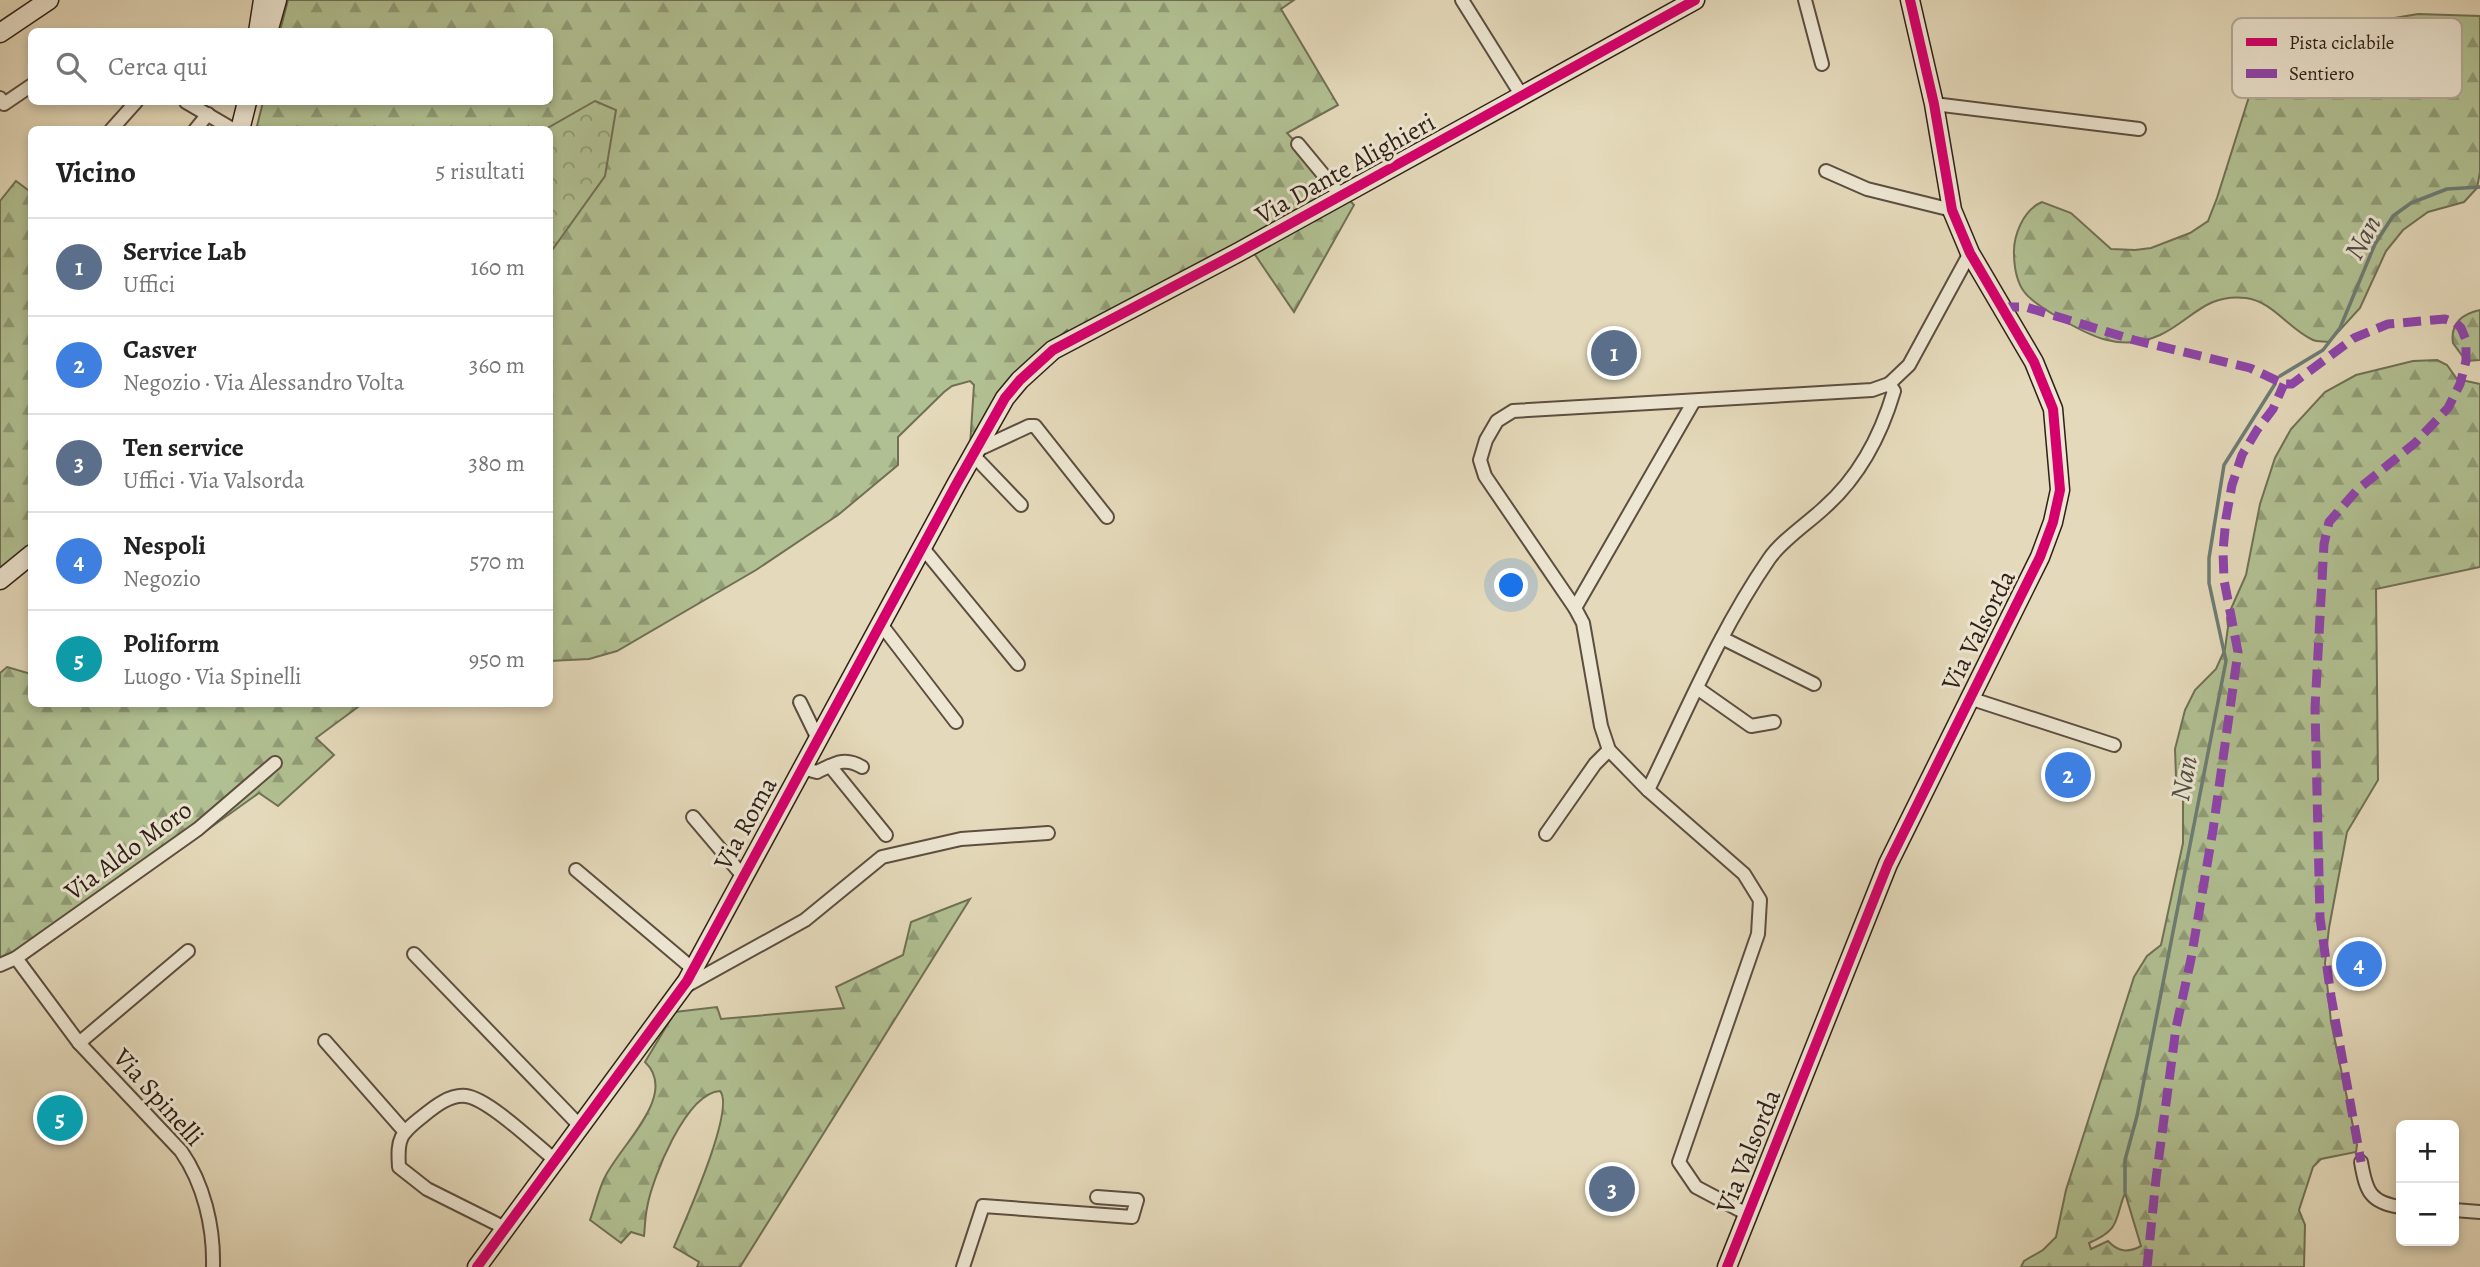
<!DOCTYPE html>
<html lang="it">
<meta charset="utf-8">
<style>
body{margin:0;font-family:Alegreya,serif;background:#f6f6f6;color:#222}
.controls{position:absolute;right:21px;bottom:21px;display:grid;overflow:hidden;border-radius:10px;box-shadow:0 4px 10px #0003}
.controls button{width:63px;height:63px;display:grid;place-items:center;padding:0;border:0;border-bottom:2px solid #e0e0e0;background:#fff;color:#222;font:35px sans-serif}
.you{position:absolute;left:1512px;top:586px;width:24px;height:24px;margin:-18px;border:5px solid #fff;border-radius:50%;background:#1a73e8;box-shadow:0 0 0 10px #1a73e833}
.badge{display:grid;place-items:center;width:46px;height:46px;border-radius:50%;background:#0f766e;color:#fff;font-size:23px;font-weight:700}
.pin{position:absolute;translate:-50% -50%;border:4px solid #fff;box-shadow:0 2px 7px #0006}
.list{margin:0;padding:0;list-style:none}
h2{display:flex;justify-content:space-between;align-items:center;height:91px;margin:0;padding:0 28px;font-size:30px}
h2 small{font-size:23px;font-weight:400;color:#767676}
.list li{display:grid;grid-template-columns:46px 1fr auto;gap:21px;align-items:center;box-sizing:border-box;height:98px;padding:0 28px;border-top:2px solid #e0e0e0}
.list b{display:block;font-size:26px;white-space:nowrap}
.list p{margin:0;font-size:23px;white-space:nowrap;color:#767676}
.list em{font-size:23px;font-style:normal;color:#767676}
.icon{flex:none;width:38px;height:38px;fill:none;stroke:currentColor;stroke-width:2;stroke-linecap:round;stroke-linejoin:round}
.map{position:relative;flex:none;width:2480px;height:1267px;overflow:hidden}
.search{position:absolute;background:#fff;box-shadow:0 4px 10px #0003;left:28px;top:28px;width:525px;height:77px;display:flex;align-items:center;gap:18px;box-sizing:border-box;padding:0 24px;border-radius:10px;color:#767676;font-size:26px}
.panel{position:absolute;background:#fff;box-shadow:0 4px 10px #0003;left:28px;top:126px;width:525px;height:581px;border-radius:10px}
.map>svg:first-child{display:block}
</style>
<div class="map">
<svg width="2480" height="1267" viewBox="0 0 2480 1267">
<defs>
<pattern id="forest-firs" width="22" height="20" patternUnits="userSpaceOnUse" patternTransform="scale(1.75)"><rect width="22" height="20" fill="#b1c092"/><path d="M5 1l3.5 6h-7zM16 11l3.5 6h-7z" fill="#909c76"/></pattern>
<pattern id="park-crowns" width="20" height="18" patternUnits="userSpaceOnUse" patternTransform="scale(1.75)"><rect width="20" height="18" fill="#b1c092"/><path d="M2 6a3 3 0 1 1 6 0M12 15a3 3 0 1 1 6 0" fill="none" stroke="#909c76"/></pattern>
</defs>
<rect width="100%" height="100%" fill="#e4d9ba"/>
<filter id="stains"><feTurbulence type="fractalNoise" baseFrequency=".00286" numOctaves="4"/><feColorMatrix values="0 0 0 0 .2 0 0 0 0 .09 0 0 0 0 .02 0 0 0 .5 -.17"/></filter>
<radialGradient id="worn" r=".72"><stop offset=".6" stop-color="#630" stop-opacity="0"/><stop offset="1" stop-color="#630" stop-opacity=".3"/></radialGradient>
<!-- forest -->
<g fill="url(#forest-firs)" stroke="#707055" stroke-width="2" fill-rule="evenodd">
<path d="M288 0H1294L1281 9 1338 105 1287 133 1354 205 1294 312 1245 240 1071 337 1067 330 1025 368 970 446 974 385 970 381 952 386 944 392 898 437V465L838 515 756 570 617 651 589 659 550 661V130H256L263 102H550V32L280 31Z"/>
<path d="M2418 14 2480 16V172L2477 188 2464 202 2428 212 2403 230 2386 251 2360 308 2329 342C2324 341 2317 342 2313 340 2290 330 2272 301 2246 298 2205 293 2191 321 2160 335 2121 353 2089 336 2056 316 2027 299 2015 290 2014 255 2013 236 2023 210 2042 202L2071 213 2111 249 2135 250 2151 248 2190 233 2208 221 2217 198 2260 62 2307 69 2342 37 2365 23Z"/>
<path d="M16 181 32 193V545L0 572V201Z"/>
<path d="M2480 310V360L2466 361 2453 343C2450 323 2462 314 2480 310Z"/>
<path d="M2437 360 2447 365 2457 379 2480 384V567L2376 589 2378 780 2347 832 2329 928 2325 963 2331 1022 2357 1145 2356 1152 2321 1159 2313 1167 2299 1210 2305 1225 2304 1267H2021L2024 1261 2043 1250 2056 1237 2066 1190 2134 977 2147 956 2161 945 2183 843V796L2176 777 2175 749 2185 710 2195 690 2216 669 2225 649 2228 627 2227 618 2246 575 2260 504 2275 458 2291 429 2325 392 2356 375 2413 361ZM2125 1193 2141 1246C2128 1253 2118 1252 2108 1241L2091 1249 2089 1243C2121 1229 2114 1221 2125 1193Z"/>
<path d="M7 667 31 674 32 704H362L316 738 334 755 278 806 259 793 21 963 0 964V673Z"/>
<path d="M970 899 740 1267H697L699 1262 674 1247C684 1223 736 1109 720 1091 686 1093 652 1178 647 1208 645 1217 645 1227 644 1236L631 1232 621 1243 590 1220C595 1206 598 1192 604 1179 618 1147 680 1095 645 1062L675 1012 717 1007 721 1019 844 1008 836 987 903 955 911 922Z"/>
</g>
<!-- park -->
<path fill="url(#park-crowns)" stroke="#707055" stroke-width="2" d="M595 101 616 110 605 176 550 253V130L546 129Z"/>
<g fill="none" stroke-linecap="round" stroke-linejoin="round">
<!-- stream -->
<g stroke="#6d7c74" stroke-width="3.5">
<path d="M2280 376 2323 350 2340 328 2375 244 2393 216 2411 203 2447 189 2480 187"/>
<path d="M2125 1192V1160L2137 1116 2226 661 2209 583V558L2224 465 2275 384"/>
</g>
<defs>
<g id="street">
<path d="M1462 0 1522 96"/>
<path d="M1805 0 1822 64"/>
<path d="M0 98 4 104 32 85"/>
<path d="M186 102 234 130"/>
<path d="M1934 104 2139 129"/>
<path d="M111 130 136 102"/>
<path d="M195 130 208 114"/>
<path d="M1298 144 1341 196"/>
<path d="M1826 171 1867 189 1952 210"/>
<path d="M975 451 1029 426H1035L1107 517"/>
<path d="M973 455 1021 505"/>
<path d="M922 547 1018 664"/>
<path d="M1575 608 1694 401"/>
<path d="M880 623 956 722"/>
<path d="M1722 638 1814 684"/>
<path d="M1697 688 1751 726 1774 722"/>
<path d="M1969 698 2114 745"/>
<path d="M800 702 818 739"/>
<path d="M830 766 886 835"/>
<path d="M802 768 817 772C834 764 844 756 862 767"/>
<path d="M1648 790C1686 712 1720 630 1769 559 1781 541 1808 523 1824 508 1858 478 1881 435 1894 391L1889 384 1909 365 1970 253"/>
<path d="M693 817 743 876"/>
<path d="M1546 834 1595 764 1609 750"/>
<path d="M576 870 693 969"/>
<path d="M414 954 580 1126"/>
<path d="M16 958 79 1043 181 1151C204 1184 214 1227 213 1267"/>
<path d="M0 965 16 958 198 829 275 763"/>
<path d="M684 987 805 920 882 857 961 839 1048 833"/>
<path d="M325 1041 405 1132"/>
<path d="M79 1043 188 951"/>
<path d="M2361 1162C2366 1191 2370 1203 2401 1207"/>
<path d="M2454 1210 2480 1212"/>
<path d="M1747 1214 1696 1187 1679 1162 1758 934 1760 900 1744 874 1648 790 1609 750 1601 726 1583 623 1575 608 1485 476 1480 460 1486 440 1497 421 1513 411 1872 390 1889 384"/>
<path d="M505 1228 427 1189 399 1167C397 1138 400 1134 423 1116 434 1107 450 1094 466 1096 489 1099 536 1145 555 1160"/>
<path d="M963 1267 983 1206 1132 1217 1137 1200 1097 1197"/>
</g>
<g id="secondary">
<path d="M258 32 263 0"/>
<path d="M268 32 277 0"/>
<path d="M0 33 49 0"/>
<path d="M240 130 247 102"/>
<path d="M0 580 32 554"/>
<path d="M477 1267 687 981 957 483 1005 398 1020 380 1053 350 1239 252 1695 0"/>
<path d="M1727 1267 1888 864 2040 557 2053 522 2060 490 2053 409 2034 362 1970 253 1952 210 1934 104 1910 0"/>
</g>
</defs>
<!-- street casing -->
<use href="#street" stroke="#5d4e40" stroke-width="16"/>
<!-- secondary casing -->
<use href="#secondary" stroke="#302018" stroke-width="21"/>
<!-- street -->
<use href="#street" stroke="#ede6d2" stroke-width="12"/>
<!-- secondary -->
<use href="#secondary" stroke="#ede6d2" stroke-width="18"/>
<!-- quiet -->
<g stroke="#8e44ad" stroke-width="9" stroke-dasharray="18 9" stroke-linecap="butt">
<path d="M2001 307H2026L2134 340 2250 368 2284 384H2292L2354 338 2388 324 2445 319 2456 323 2461 328 2466 340V361L2460 384 2448 408 2415 443 2357 490 2329 522 2324 544 2315 708 2320 918 2331 996 2361 1162"/>
<path d="M2147 1267 2156 1179 2176 1028 2191 959 2213 830 2238 652 2224 580 2223 551 2226 518 2232 485 2242 455 2257 430 2273 409 2284 384"/>
</g>
<defs>
<g id="cycleway">
<path d="M477 1267 687 981 957 483 1005 398 1020 380 1053 350 1239 252 1695 0"/>
<path d="M1727 1267 1888 864 2040 557 2053 522 2060 490 2053 409 2034 362 1970 253 1952 210 1934 104 1910 0"/>
</g>
</defs>
<!-- cycleway casing -->
<use href="#cycleway" stroke="#ede6d2" stroke-width="15"/>
<!-- cycleway -->
<use href="#cycleway" stroke="#d6006c" stroke-width="10"/>
</g>
<g text-anchor="middle" stroke-width="6" stroke-linejoin="round" paint-order="stroke">
<!-- street labels -->
<g font-size="26" fill="#302018" stroke="#ede6d2">
<text transform="translate(1345 168) rotate(-29)" y="9">Via Dante Alighieri</text>
<text transform="translate(1978 630) rotate(-63)" y="9">Via Valsorda</text>
<text transform="translate(745 823) rotate(-61)" y="9">Via Roma</text>
<text transform="translate(128 850) rotate(-36)" y="9">Via Aldo Moro</text>
<text transform="translate(159 1097) rotate(48)" y="9">Via Spinelli</text>
<text transform="translate(1748 1151) rotate(-68)" y="9">Via Valsorda</text>
</g>
<!-- water labels -->
<g font-size="28" font-style="italic" fill="#4e4e46" stroke="#ede6d2">
<text transform="translate(2362 237) rotate(-61)" y="10">Nan</text>
<text transform="translate(2183 778) rotate(-79)" y="10">Nan</text>
</g>
</g>
<!-- legend -->
<rect x="2232" y="18" width="230" height="80" rx="10" fill="#ede6d2" stroke="#b4ab9a" stroke-width="2"/>
<rect x="2246" y="38" width="31" height="8" fill="#d6006c"/>
<rect x="2246" y="69" width="31" height="9" fill="#8e44ad"/>
<g font-size="19" fill="#302018">
<text x="2289" y="49">Pista ciclabile</text>
<text x="2289" y="80">Sentiero</text>
</g>
<rect width="100%" height="100%" filter="url(#stains)"/>
<rect width="100%" height="100%" fill="url(#worn)"/>
</svg>
<div class="controls">
<button>+</button>
<button>−</button>
</div>
<div class="you"></div>
<div class="pin badge" style="left:1614px;top:353px;background:#5c6f8a">1</div>
<div class="pin badge" style="left:2068px;top:775px;background:#3f7fe0">2</div>
<div class="pin badge" style="left:1612px;top:1189px;background:#5c6f8a">3</div>
<div class="pin badge" style="left:2359px;top:964px;background:#3f7fe0">4</div>
<div class="pin badge" style="left:60px;top:1118px;background:#0f9aa8">5</div>
<div class="search"><svg class="icon" aria-label="search" viewBox="0 0 24 24"><circle cx="10" cy="10" r="6"/><path d="M15 15l6 6"/></svg>Cerca qui</div>
<section class="panel">
<h2>Vicino<small>5 risultati</small></h2>
<ul class="list">
<li><span class="badge" style="background:#5c6f8a">1</span><div><b>Service Lab</b><p>Uffici</p></div><em>160 m</em></li>
<li><span class="badge" style="background:#3f7fe0">2</span><div><b>Casver</b><p>Negozio · Via Alessandro Volta</p></div><em>360 m</em></li>
<li><span class="badge" style="background:#5c6f8a">3</span><div><b>Ten service</b><p>Uffici · Via Valsorda</p></div><em>380 m</em></li>
<li><span class="badge" style="background:#3f7fe0">4</span><div><b>Nespoli</b><p>Negozio</p></div><em>570 m</em></li>
<li><span class="badge" style="background:#0f9aa8">5</span><div><b>Poliform</b><p>Luogo · Via Spinelli</p></div><em>950 m</em></li>
</ul>
</section>
</div>
